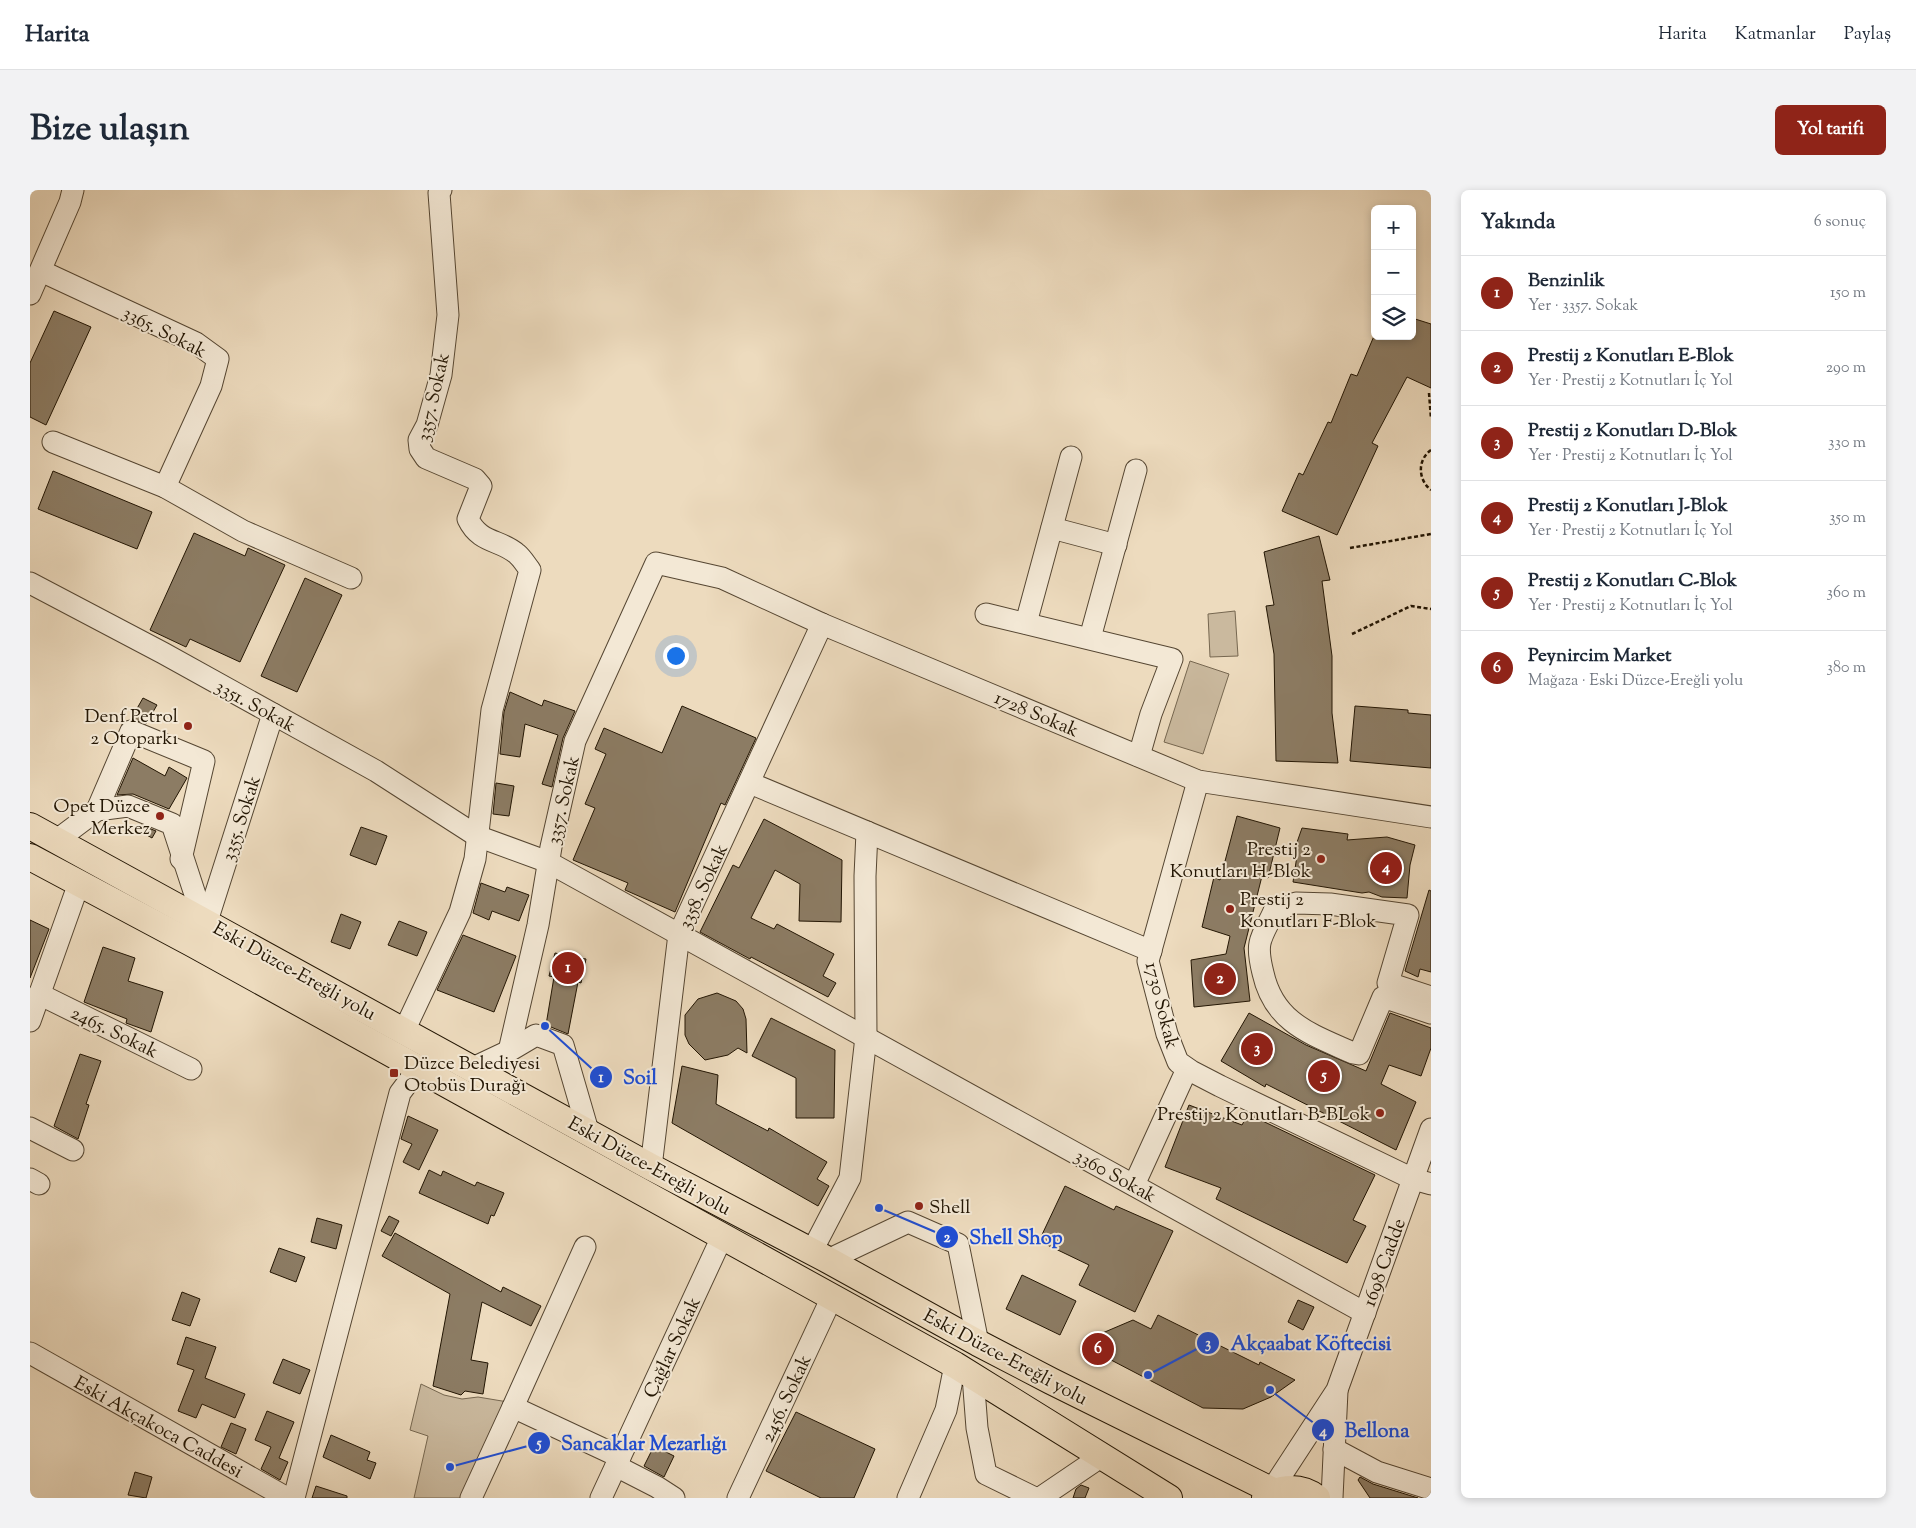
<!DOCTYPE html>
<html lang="tr">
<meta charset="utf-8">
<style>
body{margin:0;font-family:"Sorts Mill Goudy",serif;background:#f2f2f3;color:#1f2937}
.controls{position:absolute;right:15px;top:15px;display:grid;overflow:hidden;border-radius:8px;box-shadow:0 2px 8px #0003}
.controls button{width:45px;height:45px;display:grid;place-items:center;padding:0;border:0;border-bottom:1px solid #e0e1e3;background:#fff;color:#1f2937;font:25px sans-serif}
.you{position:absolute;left:645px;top:465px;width:18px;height:18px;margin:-12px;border:4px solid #fff;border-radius:50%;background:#1a73e8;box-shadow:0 0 0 8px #1a73e833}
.badge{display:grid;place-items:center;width:32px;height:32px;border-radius:50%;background:#8f2418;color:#fff;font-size:16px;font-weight:700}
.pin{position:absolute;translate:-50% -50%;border:2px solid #fff;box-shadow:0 1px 5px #0006}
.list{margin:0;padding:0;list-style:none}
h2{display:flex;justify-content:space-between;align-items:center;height:65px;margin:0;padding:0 20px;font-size:21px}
h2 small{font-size:16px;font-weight:400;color:#747a83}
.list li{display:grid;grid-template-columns:32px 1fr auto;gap:15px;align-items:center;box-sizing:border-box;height:75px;padding:0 20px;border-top:1px solid #e0e1e3}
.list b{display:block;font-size:19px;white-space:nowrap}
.list p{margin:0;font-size:16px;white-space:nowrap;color:#747a83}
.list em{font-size:16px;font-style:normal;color:#747a83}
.icon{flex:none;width:28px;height:28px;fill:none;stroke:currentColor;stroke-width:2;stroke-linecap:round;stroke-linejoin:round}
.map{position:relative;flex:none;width:1401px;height:1308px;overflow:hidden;border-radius:8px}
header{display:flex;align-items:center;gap:30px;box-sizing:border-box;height:70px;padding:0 25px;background:#fff;border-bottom:1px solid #e0e1e3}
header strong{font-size:24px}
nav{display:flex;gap:28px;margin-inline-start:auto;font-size:18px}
.intro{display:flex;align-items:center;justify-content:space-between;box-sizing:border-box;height:120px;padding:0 30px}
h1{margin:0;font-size:35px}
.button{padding:12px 22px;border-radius:8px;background:#8f2418;color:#fff;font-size:18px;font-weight:700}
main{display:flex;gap:30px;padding:0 30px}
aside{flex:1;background:#fff;border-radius:8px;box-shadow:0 2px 8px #0003}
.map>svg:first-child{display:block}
</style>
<header>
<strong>Harita</strong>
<nav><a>Harita</a><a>Katmanlar</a><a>Paylaş</a></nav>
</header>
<div class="intro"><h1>Bize ulaşın</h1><a class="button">Yol tarifi</a></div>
<main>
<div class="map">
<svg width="1401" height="1308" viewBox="0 0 1401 1308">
<rect width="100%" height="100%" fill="#eddbbe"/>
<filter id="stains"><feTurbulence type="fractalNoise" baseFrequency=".004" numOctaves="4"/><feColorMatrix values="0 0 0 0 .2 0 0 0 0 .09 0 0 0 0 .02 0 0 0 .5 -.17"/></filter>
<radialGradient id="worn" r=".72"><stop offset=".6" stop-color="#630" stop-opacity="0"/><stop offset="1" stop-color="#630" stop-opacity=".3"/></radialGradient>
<!-- green -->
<g fill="#cab99e" stroke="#766750">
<path d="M1205 421 1208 466 1180 467 1178 424Z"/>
<path d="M1160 471 1199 484 1173 564 1134 552Z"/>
<path d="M391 1194 414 1205 432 1209 448 1207 478 1212 434 1308H384L398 1246 380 1240Z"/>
</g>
<!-- building -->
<g fill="#8c7c64" stroke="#221503">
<path d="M24 121 61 137 16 235 0 227V173Z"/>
<path d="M1382 128 1401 134V198L1377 187 1342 253 1348 256 1307 345 1252 321 1269 283 1273 285 1298 232 1301 233 1321 184 1327 186 1344 146H1382Z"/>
<path d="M23 281 122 322 107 359 8 319Z"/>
<path d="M164 343 215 366 218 358 255 375 210 472 160 449 156 457 120 440Z"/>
<path d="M1289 346 1300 390 1292 391 1302 466V523L1308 573 1246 571 1244 464 1236 416 1244 415 1234 362Z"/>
<path d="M275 388 312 405 267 502 231 486Z"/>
<path d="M480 502 512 516 514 510 545 521 533 548 522 597 512 594 528 545 495 534 490 567 470 564 474 522Z"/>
<path d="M113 508 127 515 116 534 101 529Z"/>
<path d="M652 516 726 548 695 615 691 613 645 722 595 700 598 693 543 670 565 618 555 614 576 564 565 559 574 538 632 563Z"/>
<path d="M1325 516 1378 520V523L1401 525V578L1320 571Z"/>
<path d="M103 568 135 586 139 577 157 588 139 619 103 604 87 605Z"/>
<path d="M466 593 484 596 479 626 463 624Z"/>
<path d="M1207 626 1250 638 1238 688 1232 686 1214 758 1220 811 1164 817 1161 770 1196 764 1200 746 1172 737 1184 687 1190 690Z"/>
<path d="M734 629 812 670 811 732 769 731 770 694 745 680 721 728 744 739 747 734 804 764 793 786 806 793 798 807 721 767 720 769 670 742 703 675 709 678Z"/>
<path d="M111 635 126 641 122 648 108 640Z"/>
<path d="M331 637 357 646 346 675 320 665Z"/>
<path d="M1272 638 1318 644 1317 650 1357 647 1385 655 1380 675 1377 708 1352 707 1339 702 1332 703 1263 692 1268 659 1265 658Z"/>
<path d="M451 693 475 702 477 697 499 705 489 731 462 721 459 730 443 723Z"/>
<path d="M1399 700 1401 701V782L1390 779 1388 787 1375 781Z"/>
<path d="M311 724 331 732 320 759 301 752Z"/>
<path d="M0 730 19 739 0 788Z"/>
<path d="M369 731 397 742 387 766 358 755Z"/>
<path d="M433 745 486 766 464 822 407 800Z"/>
<path d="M73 757 105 768 98 791 133 802 121 842 96 833 97 829 54 812Z"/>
<path d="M525 763 556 769 551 793 548 792 538 844 516 835 524 787 519 786Z"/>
<path d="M687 803 706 811 713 819 716 829 717 863 708 858 698 865 675 870 659 854 655 845V825L668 809Z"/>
<path d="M1219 823 1276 855 1336 881 1360 823 1401 838V858L1391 886 1359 875 1351 894 1386 912 1366 960 1236 894 1235 897 1191 871Z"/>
<path d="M741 828 805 860 804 928H766V888L722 866Z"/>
<path d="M50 864 71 871 56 914 59 915 48 949 24 936Z"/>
<path d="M652 876 688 885 686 914 738 941 739 938 797 972 787 989 799 996 788 1016 642 933Z"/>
<path d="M1159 915 1212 935 1218 924 1345 985 1323 1030 1336 1036 1317 1073 1186 1009 1191 998 1135 977Z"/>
<path d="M378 926 408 940 389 980 373 972 382 954 371 949Z"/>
<path d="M399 980 411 986 413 981 445 996 447 992 474 1003 464 1026 461 1025 458 1034 389 1003Z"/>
<path d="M1035 996 1084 1020 1086 1016 1143 1041 1105 1122 1049 1095 1059 1075 1009 1051Z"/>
<path d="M359 1026 369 1031 361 1046 351 1041Z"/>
<path d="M287 1028 312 1035 306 1059 281 1052Z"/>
<path d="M365 1043 471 1102 473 1097 511 1116 501 1136 452 1112 441 1170 458 1173 453 1204 435 1201 431 1205 403 1196 420 1104 352 1066Z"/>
<path d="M249 1058 275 1067 266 1092 240 1082Z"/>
<path d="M992 1085 1046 1111 1030 1145 976 1119Z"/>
<path d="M152 1102 170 1109 160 1136 142 1130Z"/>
<path d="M1268 1110 1284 1117 1273 1140 1258 1132Z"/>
<path d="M1128 1125 1229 1175 1230 1172 1265 1190 1241 1207 1213 1219 1173 1218 1060 1159 1056 1150 1103 1130 1121 1139Z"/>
<path d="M156 1147 186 1157 175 1188 215 1204 205 1228 172 1214 166 1228 148 1221 164 1180 147 1174Z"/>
<path d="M253 1169 280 1180 270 1204 243 1193Z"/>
<path d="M237 1221 264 1232 249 1268 258 1272 250 1290 231 1279 241 1257 225 1250Z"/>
<path d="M766 1222 845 1259 824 1308H791L736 1281Z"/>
<path d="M201 1233 216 1239 206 1264 191 1257Z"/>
<path d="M301 1245 340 1262 337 1270 346 1273 340 1289 293 1267Z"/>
<path d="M624 1256 644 1266 634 1287 614 1276Z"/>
<path d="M105 1282 122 1287 116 1308 98 1305Z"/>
<path d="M1330 1287 1343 1294 1388 1308H1340L1328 1290Z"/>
<path d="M1051 1295 1059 1298 1055 1308H1043L1046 1299Z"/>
<path d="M286 1296 317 1306V1308H282Z"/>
</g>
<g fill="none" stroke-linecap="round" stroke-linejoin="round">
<defs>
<g id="minor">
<path d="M11 81 166 153 188 169 181 196 135 297"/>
<path d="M0 104 40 12 43 0"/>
<path d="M23 252 135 297 213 341 321 388"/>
<path d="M1022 338 1086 355"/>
<path d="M0 393 133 463 346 581 447 646 518 672 1335 1123"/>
<path d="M956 424 1142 469 1121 524 1109 566"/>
<path d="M996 433 1041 267"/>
<path d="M1060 448 1106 280"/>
<path d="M1168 591 1118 771 1137 844 1148 872 1161 881 1190 896 1383 989 1401 994"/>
<path d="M720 593 1121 761"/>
<path d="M67 620 101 541 174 571 151 669"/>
<path d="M27 650 67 620 98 616 142 634 173 729"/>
<path d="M177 731 243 524"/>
<path d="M9 804 161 879"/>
<path d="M1401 807 1358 793 1378 725 1300 714 1266 713 1244 721C1240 731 1232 743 1230 753 1228 762 1231 775 1233 783 1244 833 1281 844 1323 863L1329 864 1353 807 1401 823"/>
<path d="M0 831 49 693"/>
<path d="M374 841 430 722 445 669 462 520 500 380C496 375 492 368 487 364 470 349 450 354 438 329L451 296 445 289 396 268 390 259 389 250 397 235 411 185 418 125 409 3 411 0"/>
<path d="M479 861 508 735 521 657 545 551 626 373 692 388 792 434 1168 591 1401 627"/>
<path d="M443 878 479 861 506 845 533 855 558 941"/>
<path d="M0 938 43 960"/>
<path d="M621 977 649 744 792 434"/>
<path d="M0 989 9 994"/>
<path d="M1104 995 1157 879"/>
<path d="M782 1061 820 988 836 847 835 686 837 642"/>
<path d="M798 1070 878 1032 928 1054 948 1153"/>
<path d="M0 1163 257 1308"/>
<path d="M943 1186 947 1238 956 1284 1005 1308"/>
<path d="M483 1217 555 1057"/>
<path d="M1304 1259 1347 1282 1401 1299"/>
<path d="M586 1276 627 1297 644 1308"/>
<path d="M1239 1304 1307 1200 1401 939"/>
<path d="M264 1308 370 903 388 879"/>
<path d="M441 1308 483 1217 590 1267"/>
<path d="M571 1308 692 1047"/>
<path d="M708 1308 802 1107"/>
<path d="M878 1308 916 1220 925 1175"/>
<path d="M1010 1308 1072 1266"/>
<path d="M1302 1308 1307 1201"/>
</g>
<g id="major">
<path d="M0 636 621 977 798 1070 948 1153 1021 1191 1245 1302"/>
<path d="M0 667 163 754 925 1175 1139 1308"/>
<path d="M1235 1308C1250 1296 1272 1296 1287 1308"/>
</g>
</defs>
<!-- minor casing -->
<use href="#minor" stroke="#554632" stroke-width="23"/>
<!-- major casing -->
<use href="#major" stroke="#221503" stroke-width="28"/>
<!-- path -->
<g stroke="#221503" stroke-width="2.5" stroke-dasharray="4 2.5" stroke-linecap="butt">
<path d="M1399 203 1401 229"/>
<path d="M1401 260C1387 270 1388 290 1401 300"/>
<path d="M1320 358 1401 344"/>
<path d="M1322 444 1381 416 1401 419"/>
</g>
<!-- minor -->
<use href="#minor" stroke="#f3e8d5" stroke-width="21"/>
<!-- major -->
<use href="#major" stroke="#eddbbe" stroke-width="26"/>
</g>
<!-- markers -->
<g fill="#8f2418" stroke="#f3e8d5" stroke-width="2">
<circle cx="158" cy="536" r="5"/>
<circle cx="130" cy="626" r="5"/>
<circle cx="1291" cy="669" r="5"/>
<circle cx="1200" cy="719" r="5"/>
<rect x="359" y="878" width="10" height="10" rx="2.5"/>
<circle cx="1350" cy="923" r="5"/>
<circle cx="889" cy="1016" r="5"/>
</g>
<g text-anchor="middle" stroke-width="4" stroke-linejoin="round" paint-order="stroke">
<!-- street labels -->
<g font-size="19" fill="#221503" stroke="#f3e8d5">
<text transform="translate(135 141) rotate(27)" y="7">3365. Sokak</text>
<text transform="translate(402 207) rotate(-77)" y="7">3357. Sokak</text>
<text transform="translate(226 515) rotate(29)" y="7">3351. Sokak</text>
<text transform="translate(1007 523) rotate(23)" y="7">1728 Sokak</text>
<text transform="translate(532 610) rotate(-77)" y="7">3357. Sokak</text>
<text transform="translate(210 628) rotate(-72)" y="7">3355. Sokak</text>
<text transform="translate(672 696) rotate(-65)" y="7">3358. Sokak</text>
<text transform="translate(265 780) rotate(29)" y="7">Eski Düzce-Ereğli yolu</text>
<text transform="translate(1133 815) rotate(76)" y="7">1730 Sokak</text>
<text transform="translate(85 841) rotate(26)" y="7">2465. Sokak</text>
<text transform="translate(620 975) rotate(29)" y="7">Eski Düzce-Ereğli yolu</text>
<text transform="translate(1086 985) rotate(29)" y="7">3360 Sokak</text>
<text transform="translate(1353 1072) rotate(-70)" y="7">1698 Cadde</text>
<text transform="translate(641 1157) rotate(-65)" y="7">Çağlar Sokak</text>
<text transform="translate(976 1166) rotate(28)" y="7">Eski Düzce-Ereğli yolu</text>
<text transform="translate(755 1208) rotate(-65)" y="7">2456. Sokak</text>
<text transform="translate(129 1236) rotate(29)" y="7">Eski Akçakoca Caddesi</text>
</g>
<!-- poi labels -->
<g font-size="19" fill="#221503" stroke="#f3e8d5" text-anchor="end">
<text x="148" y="532">Denf Petrol<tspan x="148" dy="22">2 Otoparkı</tspan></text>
<text x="120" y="622">Opet Düzce<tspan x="120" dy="22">Merkez</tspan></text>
<text x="1281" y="665">Prestij 2<tspan x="1281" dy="22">Konutları H-Blok</tspan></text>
<text x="1210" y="715" text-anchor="start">Prestij 2<tspan x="1210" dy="22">Konutları F-Blok</tspan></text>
<text x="374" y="879" text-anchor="start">Düzce Belediyesi<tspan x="374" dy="22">Otobüs Durağı</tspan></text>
<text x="1340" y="930">Prestij 2 Konutları B-BLok</text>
<text x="899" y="1023" text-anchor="start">Shell</text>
</g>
</g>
<!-- callouts -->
<path fill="none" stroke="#1d4ed8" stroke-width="2" d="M515 836L571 887M849 1018L917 1047M1118 1185L1178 1153M1240 1200L1293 1240M420 1277L509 1253"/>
<g fill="#1d4ed8" stroke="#f3e8d5" stroke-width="2">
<circle cx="515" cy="836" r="5"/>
<circle cx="849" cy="1018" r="5"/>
<circle cx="1118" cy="1185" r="5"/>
<circle cx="1240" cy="1200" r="5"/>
<circle cx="420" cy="1277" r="5"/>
<circle cx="571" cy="887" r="12"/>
<circle cx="917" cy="1047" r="12"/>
<circle cx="1178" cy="1153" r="12"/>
<circle cx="1293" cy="1240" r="12"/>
<circle cx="509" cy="1253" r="12"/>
</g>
<g font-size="15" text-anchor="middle" font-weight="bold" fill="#fff">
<text x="571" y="892">1</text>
<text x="917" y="1052">2</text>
<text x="1178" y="1158">3</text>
<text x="1293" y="1246">4</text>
<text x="509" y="1258">5</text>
</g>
<g font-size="20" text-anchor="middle" font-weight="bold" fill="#1d4ed8" stroke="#f3e8d5" stroke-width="4" stroke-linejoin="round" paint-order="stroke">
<text x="610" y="894">Soil</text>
<text x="986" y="1054">Shell Shop</text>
<text x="1281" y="1160">Akçaabat Köftecisi</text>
<text x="1347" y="1247">Bellona</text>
<text x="614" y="1260">Sancaklar Mezarlığı</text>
</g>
<rect width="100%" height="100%" filter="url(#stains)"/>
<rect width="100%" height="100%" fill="url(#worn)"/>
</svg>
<div class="controls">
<button>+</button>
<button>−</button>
<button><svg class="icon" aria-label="layers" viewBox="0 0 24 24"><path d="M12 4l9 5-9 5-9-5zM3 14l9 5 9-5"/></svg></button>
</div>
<div class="you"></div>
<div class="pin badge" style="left:538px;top:778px">1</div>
<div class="pin badge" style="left:1190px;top:789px">2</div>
<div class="pin badge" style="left:1227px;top:859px">3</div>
<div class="pin badge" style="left:1356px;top:678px">4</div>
<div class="pin badge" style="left:1294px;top:886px">5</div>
<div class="pin badge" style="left:1068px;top:1159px">6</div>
</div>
<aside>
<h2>Yakında<small>6 sonuç</small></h2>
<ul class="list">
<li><span class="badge">1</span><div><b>Benzinlik</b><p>Yer · 3357. Sokak</p></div><em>150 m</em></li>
<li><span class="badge">2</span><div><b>Prestij 2 Konutları E-Blok</b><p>Yer · Prestij 2 Kotnutları İç Yol</p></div><em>290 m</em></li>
<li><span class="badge">3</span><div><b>Prestij 2 Konutları D-Blok</b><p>Yer · Prestij 2 Kotnutları İç Yol</p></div><em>330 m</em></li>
<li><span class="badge">4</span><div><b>Prestij 2 Konutları J-Blok</b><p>Yer · Prestij 2 Kotnutları İç Yol</p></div><em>350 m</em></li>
<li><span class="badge">5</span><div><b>Prestij 2 Konutları C-Blok</b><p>Yer · Prestij 2 Kotnutları İç Yol</p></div><em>360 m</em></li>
<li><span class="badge">6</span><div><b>Peynircim Market</b><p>Mağaza · Eski Düzce-Ereğli yolu</p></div><em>380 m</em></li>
</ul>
</aside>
</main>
